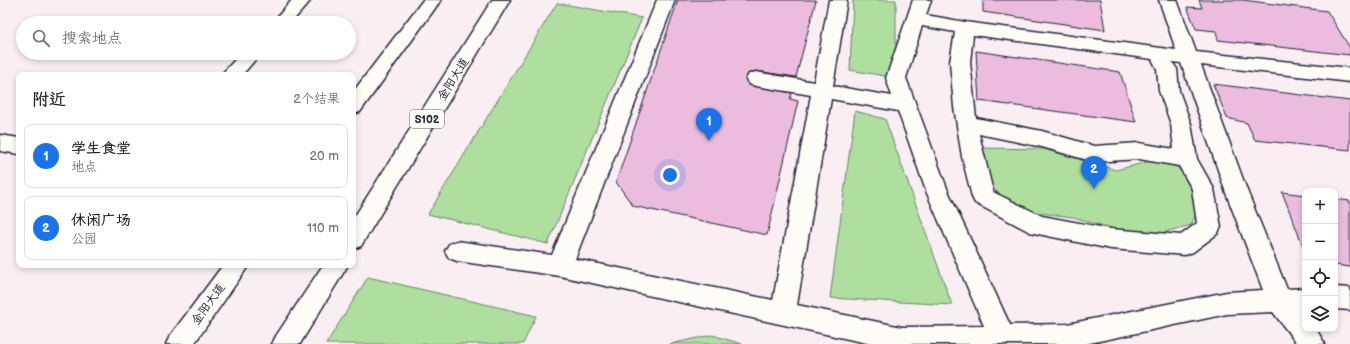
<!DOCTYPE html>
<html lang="zh">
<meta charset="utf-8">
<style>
body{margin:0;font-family:"Balsamiq Sans","LXGW WenKai TC",sans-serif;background:#f2f2f2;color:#222}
.controls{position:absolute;right:12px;bottom:12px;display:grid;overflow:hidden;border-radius:8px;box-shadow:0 2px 6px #0003}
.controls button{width:36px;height:36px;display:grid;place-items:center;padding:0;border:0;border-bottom:1px solid #e0e0e0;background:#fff;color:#222;font:20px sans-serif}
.you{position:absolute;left:670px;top:175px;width:14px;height:14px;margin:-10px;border:3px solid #fff;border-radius:50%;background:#1a73e8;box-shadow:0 0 0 6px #1a73e833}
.badge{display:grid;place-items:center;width:26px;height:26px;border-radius:50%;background:#1a73e8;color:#fff;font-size:13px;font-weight:700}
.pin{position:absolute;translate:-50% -33px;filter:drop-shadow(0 1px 2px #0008)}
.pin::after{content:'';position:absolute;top:21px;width:14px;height:12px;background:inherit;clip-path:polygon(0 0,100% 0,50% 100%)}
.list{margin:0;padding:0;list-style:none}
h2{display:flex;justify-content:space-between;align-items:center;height:52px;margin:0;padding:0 16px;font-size:17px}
h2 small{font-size:13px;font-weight:400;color:#767676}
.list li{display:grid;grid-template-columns:26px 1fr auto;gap:12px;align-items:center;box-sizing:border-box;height:64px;margin:0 8px 8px;padding:0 8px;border:1px solid #e0e0e0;border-radius:8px}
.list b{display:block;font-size:15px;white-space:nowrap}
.list p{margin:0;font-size:13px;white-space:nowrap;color:#767676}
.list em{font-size:13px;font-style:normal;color:#767676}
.icon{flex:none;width:22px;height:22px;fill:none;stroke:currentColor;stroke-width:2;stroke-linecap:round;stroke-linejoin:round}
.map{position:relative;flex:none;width:1350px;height:344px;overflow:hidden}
.search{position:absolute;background:#fff;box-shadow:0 2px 6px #0003;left:16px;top:16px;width:340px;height:44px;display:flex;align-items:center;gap:10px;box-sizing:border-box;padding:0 14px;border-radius:22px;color:#767676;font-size:15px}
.panel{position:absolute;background:#fff;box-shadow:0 2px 6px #0003;left:16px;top:72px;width:340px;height:196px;border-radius:8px}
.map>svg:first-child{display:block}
</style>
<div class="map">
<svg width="1350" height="344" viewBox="0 0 1350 344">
<rect width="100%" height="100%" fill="#f9eff2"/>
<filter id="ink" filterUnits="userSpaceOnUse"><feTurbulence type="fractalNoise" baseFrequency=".025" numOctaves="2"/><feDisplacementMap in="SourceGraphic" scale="8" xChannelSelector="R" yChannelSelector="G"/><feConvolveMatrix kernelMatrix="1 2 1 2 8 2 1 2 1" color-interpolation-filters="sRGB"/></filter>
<g filter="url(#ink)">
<!-- green -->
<g fill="#aedf9f" stroke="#68806d">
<path d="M853 0H896V78L850 70Z"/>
<path d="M557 3 642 18 548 244 428 214Z"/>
<path d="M855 111 885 119 952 305 830 298Z"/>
<path d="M980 148 1044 149 1116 170 1167 157 1188 179 1202 203 1191 225 1158 234 1117 230 1073 217 1031 212 1004 198 984 180Z"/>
<path d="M368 277 536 316 523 344H326Z"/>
<path d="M712 335 742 344H670Z"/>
</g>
<!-- building -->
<g fill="#ebbcdd" stroke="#22223b">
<path d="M678 0H816L796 77 756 71 749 73 745 78 749 85 792 93 790 99 798 101 767 235 633 206 616 182Z"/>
<path d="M983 0H1100L1105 30 983 12Z"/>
<path d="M1199 0H1243L1327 11 1350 48V55L1218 40 1216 31 1196 29 1187 7 1202 8Z"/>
<path d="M976 51 1120 72 1136 122 979 101Z"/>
<path d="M1213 84 1350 101V150L1255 140 1247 123 1227 118Z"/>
<path d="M1282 192 1305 195V251Z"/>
<path d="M1335 199 1350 201V267L1335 265Z"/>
</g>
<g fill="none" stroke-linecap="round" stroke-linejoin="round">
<defs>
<g id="street">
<path d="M292 0H311L291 23H272Z"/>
<path d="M657 0H675L575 259 773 300 811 95 756 86 749 84 746 79 749 74 756 72 814 82 829 0H847L833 86 892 96 886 78 913 0H931L926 15 965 22 1176 50 1159 0H1177L1196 52 1350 68V82L1201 65 1248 193 1287 289 1305 288V310H1302L1305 314V329H1316L1325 344H1297L1273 312 1227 314 1085 344H871L560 276 457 261 449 258 445 251 449 244 457 241 552 255ZM922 26 955 32 950 62 954 107 962 157 972 197 975 203 1030 232 1038 234 1111 249 1185 255 1193 252 1217 234 1221 227 1214 189 1197 159 1191 124 1179 91 1177 69 1172 62 1181 63 1226 193 1263 290 1227 292 1067 324 1010 325 948 191 906 78ZM973 35 1152 59 1157 69 1159 91 1171 124 1174 149 1139 143 1094 146 1042 131 976 118 970 62ZM831 99 898 111 926 191 984 326 902 327 797 305ZM979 134 1042 147 1094 162 1139 159 1179 166 1192 189 1197 223 1181 235 1111 229 1042 216 993 192Z"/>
<path d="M241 53H261L242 75H221Z"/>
<path d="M0 135 19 138V154L0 151Z"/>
<path d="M1335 287 1350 288V310L1335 309Z"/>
</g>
<g id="primary">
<path d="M423 0H441L360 112 353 114V92Z"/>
<path d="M492 0H510L361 246 353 249V219Z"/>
<path d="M223 265H249L194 344H166L170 336Z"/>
<path d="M323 265H348L300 344H272L276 336Z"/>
</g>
</defs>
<!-- street casing -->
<use href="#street" stroke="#22223b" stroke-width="3"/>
<!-- primary casing -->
<use href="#primary" stroke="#22223b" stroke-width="3"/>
<!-- street -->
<use href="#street" fill="#fdfcf7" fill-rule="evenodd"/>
<!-- primary -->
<use href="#primary" fill="#fdfcf7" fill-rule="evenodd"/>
</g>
</g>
<g text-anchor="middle" stroke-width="3.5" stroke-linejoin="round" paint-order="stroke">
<!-- shield labels -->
<rect fill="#fdfcf7" stroke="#646373" stroke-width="1" x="410" y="110" width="34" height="18" rx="3"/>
<g font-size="11" font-weight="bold" fill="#22223b">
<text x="427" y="123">S102</text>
</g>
<!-- street labels -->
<g font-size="12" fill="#22223b" stroke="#fdfcf7">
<text transform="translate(453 79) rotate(-58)" y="4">金阳大道</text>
<text transform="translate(208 304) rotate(-54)" y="4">金阳大道</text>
</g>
</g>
</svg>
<div class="controls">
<button>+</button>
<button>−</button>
<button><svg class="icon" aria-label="locate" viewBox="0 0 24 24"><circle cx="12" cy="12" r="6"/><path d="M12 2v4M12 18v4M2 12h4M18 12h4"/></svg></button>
<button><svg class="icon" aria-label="layers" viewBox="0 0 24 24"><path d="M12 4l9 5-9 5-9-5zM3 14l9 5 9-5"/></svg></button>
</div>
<div class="you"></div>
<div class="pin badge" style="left:709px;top:141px">1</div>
<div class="pin badge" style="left:1094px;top:189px">2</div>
<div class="search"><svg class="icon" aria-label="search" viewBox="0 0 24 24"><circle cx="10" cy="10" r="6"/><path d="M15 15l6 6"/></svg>搜索地点</div>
<section class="panel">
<h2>附近<small>2个结果</small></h2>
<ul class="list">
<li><span class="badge">1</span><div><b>学生食堂</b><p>地点</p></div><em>20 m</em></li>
<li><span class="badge">2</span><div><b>休闲广场</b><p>公园</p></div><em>110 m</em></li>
</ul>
</section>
</div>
